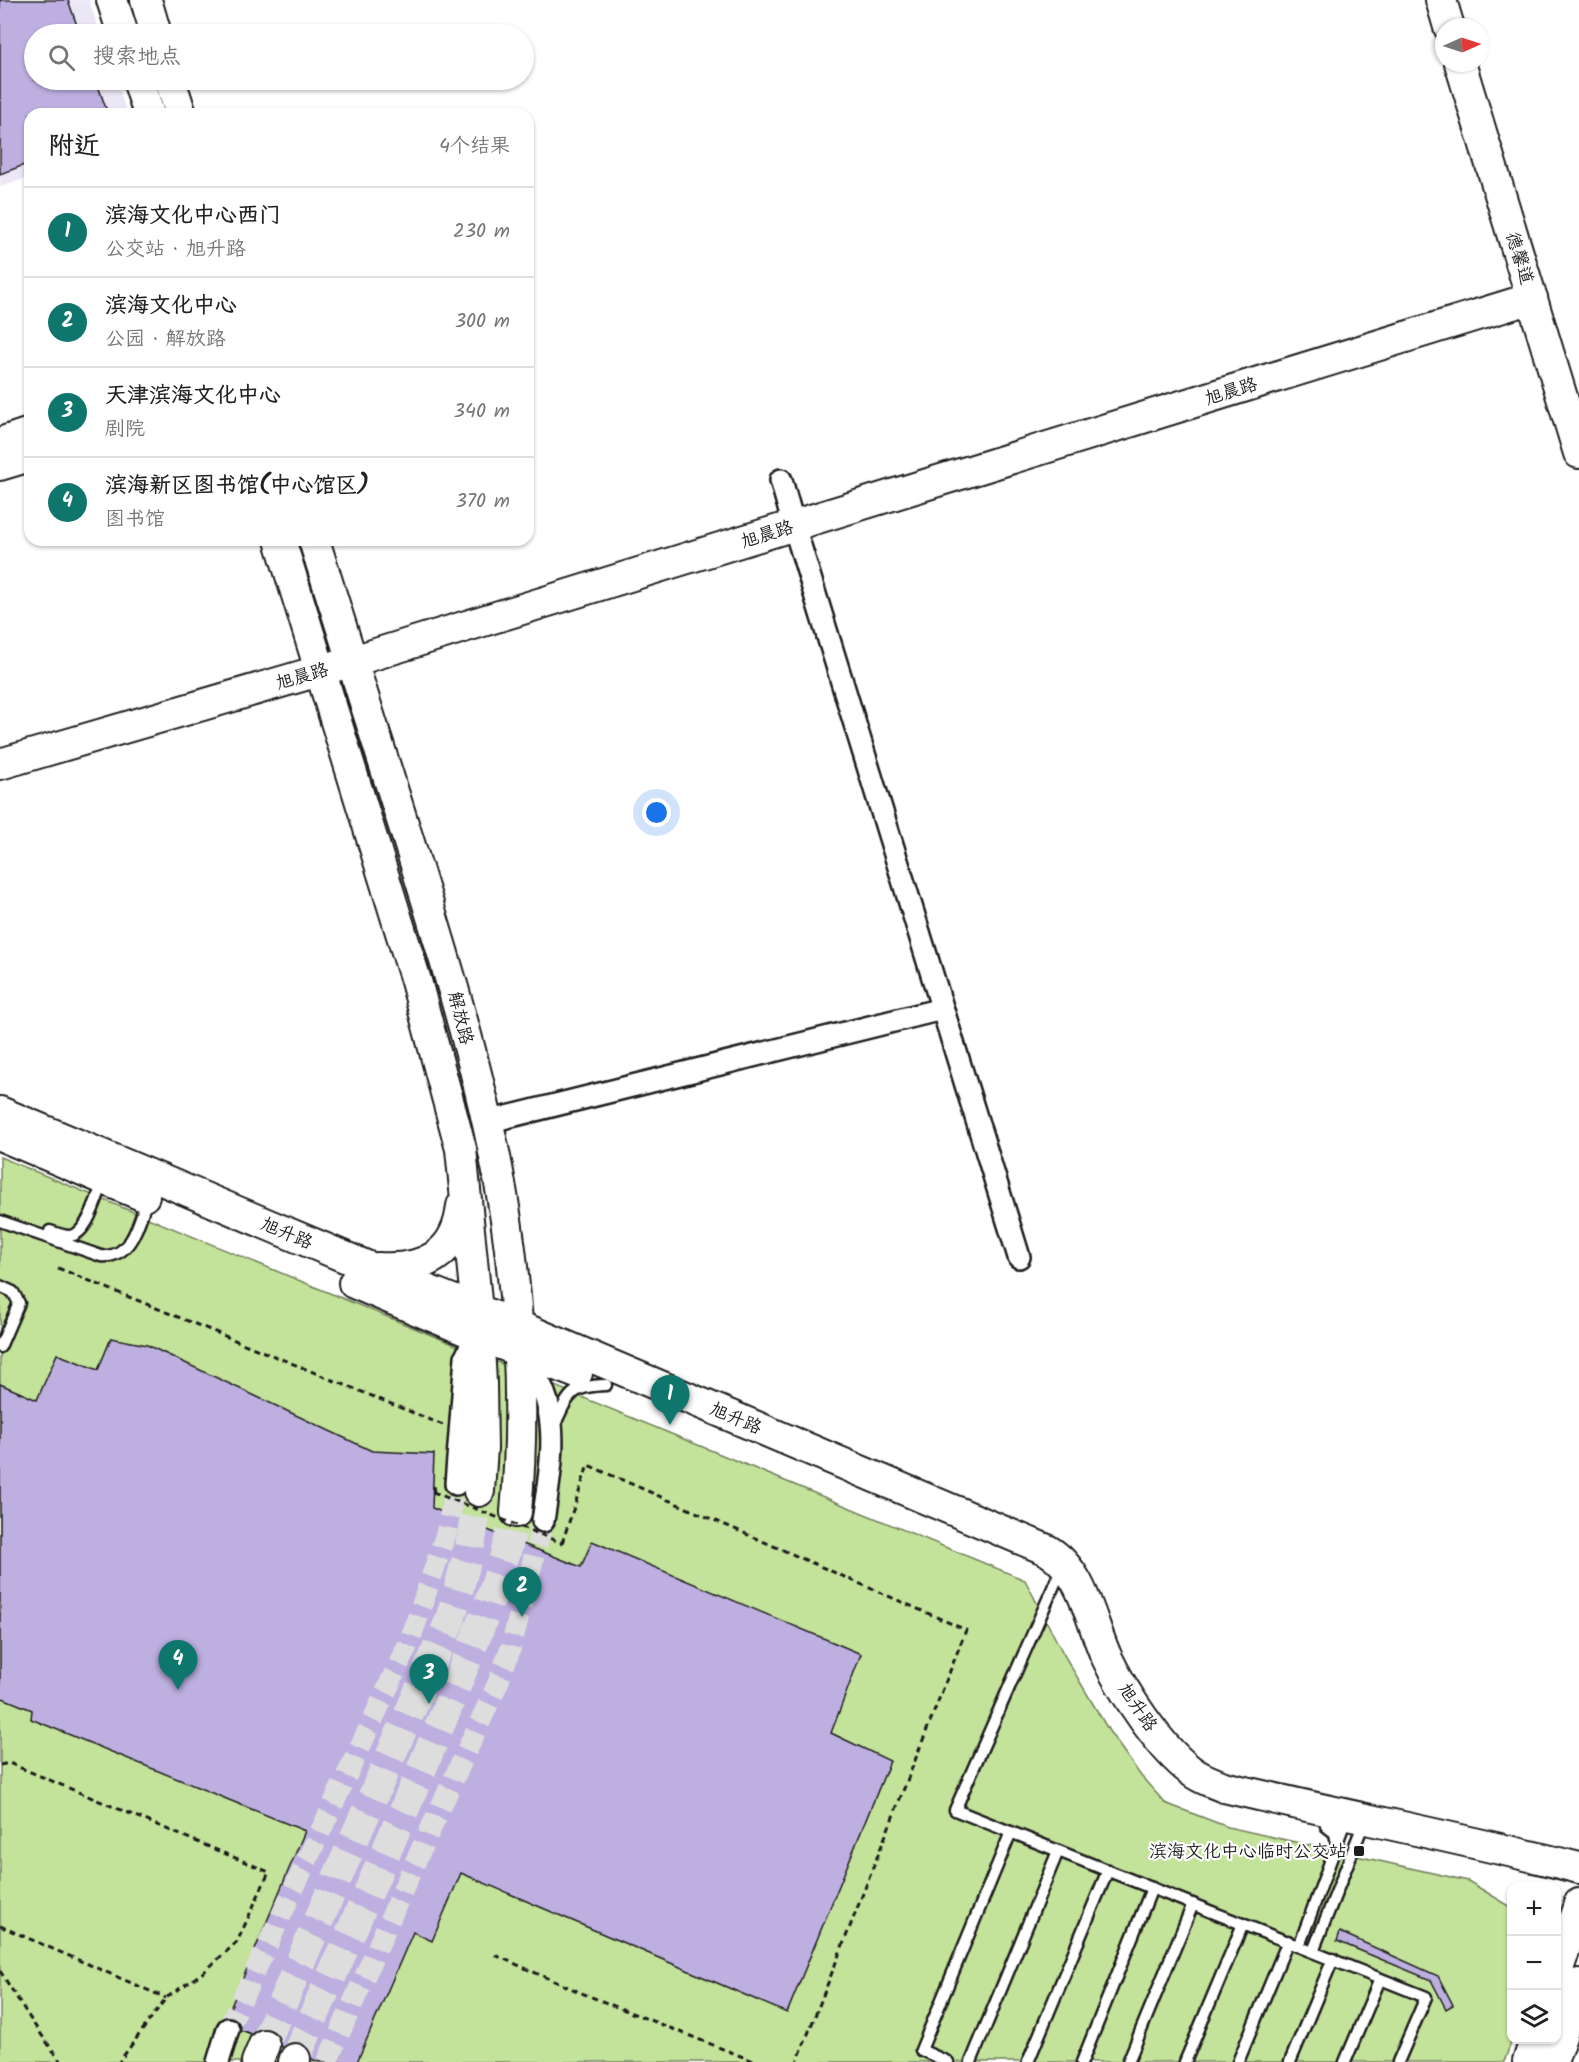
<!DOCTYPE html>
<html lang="zh">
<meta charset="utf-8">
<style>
body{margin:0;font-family:Kalam,"LXGW WenKai TC",sans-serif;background:#f6f6f6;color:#222}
.controls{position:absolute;right:18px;bottom:18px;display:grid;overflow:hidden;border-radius:12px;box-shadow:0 2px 4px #0004}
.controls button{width:54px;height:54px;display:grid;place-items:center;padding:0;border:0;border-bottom:2px solid #e0e0e0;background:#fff;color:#222;font:30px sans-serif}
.compass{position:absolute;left:1435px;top:18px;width:54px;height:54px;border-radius:50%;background:#fff;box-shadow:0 2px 4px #0004;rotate:87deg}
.you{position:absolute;left:657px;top:813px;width:21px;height:21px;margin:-15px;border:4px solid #fff;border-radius:50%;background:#1a73e8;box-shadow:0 0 0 9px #1a73e833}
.badge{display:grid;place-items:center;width:39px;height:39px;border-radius:50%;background:#0f766e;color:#fff;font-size:20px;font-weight:700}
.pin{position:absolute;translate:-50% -50px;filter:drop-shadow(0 2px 3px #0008)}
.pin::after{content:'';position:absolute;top:32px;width:21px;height:18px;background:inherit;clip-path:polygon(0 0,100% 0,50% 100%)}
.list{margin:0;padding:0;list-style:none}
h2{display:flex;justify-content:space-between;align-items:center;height:78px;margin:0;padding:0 24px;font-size:26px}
h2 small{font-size:20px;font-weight:400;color:#767676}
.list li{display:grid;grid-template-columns:39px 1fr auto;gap:18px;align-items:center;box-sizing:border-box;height:90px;padding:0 24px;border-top:2px solid #e0e0e0}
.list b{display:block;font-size:22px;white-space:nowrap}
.list p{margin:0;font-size:20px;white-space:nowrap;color:#767676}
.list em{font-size:20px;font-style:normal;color:#767676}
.icon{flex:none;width:33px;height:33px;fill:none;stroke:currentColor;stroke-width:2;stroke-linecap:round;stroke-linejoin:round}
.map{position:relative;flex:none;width:1579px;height:2062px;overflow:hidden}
.search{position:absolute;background:#fff;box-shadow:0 2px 4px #0004;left:24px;top:24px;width:510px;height:66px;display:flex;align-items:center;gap:15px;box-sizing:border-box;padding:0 21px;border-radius:33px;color:#767676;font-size:22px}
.panel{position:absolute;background:#fff;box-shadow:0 2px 4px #0004;left:24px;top:108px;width:510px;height:438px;border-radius:18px}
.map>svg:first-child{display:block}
</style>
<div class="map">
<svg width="1579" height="2062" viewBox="0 0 1579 2062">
<rect width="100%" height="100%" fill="#fff"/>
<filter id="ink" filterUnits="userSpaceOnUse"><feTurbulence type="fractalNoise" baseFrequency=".0167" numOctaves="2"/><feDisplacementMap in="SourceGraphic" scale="12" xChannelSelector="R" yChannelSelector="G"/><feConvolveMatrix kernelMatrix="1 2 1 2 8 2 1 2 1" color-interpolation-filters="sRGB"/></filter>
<g filter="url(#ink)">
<!-- built -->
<path fill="#ebe7f6" d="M0 0H89L100 34H34V80H116L127 114H30V177L0 187Z"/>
<!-- green -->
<path fill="#c3e29a" stroke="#707f5b" stroke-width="1.5" d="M0 1157 1025 1580 1064 1655 1109 1731 1141 1776 1165 1803 1228 1827 1468 1881 1511 1907 1512 2040 1504 2062H0Z"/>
<!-- building -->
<g fill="#bdafe0" stroke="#1c1c1c" stroke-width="1.5">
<path d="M0 0H68L80 34H34V80H96L108 114H30V163L0 174Z"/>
<path d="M111 1338 147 1345 372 1451 434 1454 432 1508 581 1567 592 1541 861 1654 831 1733 890 1761 787 2013 461 1873 432 1941 413 1932 357 2062H319L224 2023 305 1831 31 1719 32 1710 0 1697V1384L37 1400 57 1354 98 1370Z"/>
<path d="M1340 1932 1438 1976 1453 2005 1446 2009 1431 1980 1337 1941Z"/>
</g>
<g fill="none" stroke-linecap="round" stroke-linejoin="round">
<!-- street-tunnel -->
<g stroke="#ddd" stroke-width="21" stroke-dasharray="21 10" stroke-linecap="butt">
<path d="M228 2029 410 1640 446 1534 456 1484"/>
<path d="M327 2062 413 1867 498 1683 511 1647 543 1521"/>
</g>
<!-- secondary-tunnel -->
<g stroke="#ddd" stroke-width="30" stroke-dasharray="30 15" stroke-linecap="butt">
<path d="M264 2045 450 1620 470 1547 479 1491"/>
<path d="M295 2059C346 1943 397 1829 445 1713 472 1646 501 1582 516 1512"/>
</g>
<defs>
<g id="lane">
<path d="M0 1221 101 1256C132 1259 139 1222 147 1199"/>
<path d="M50 1231C56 1233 63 1236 69 1236 87 1236 97 1197 103 1182"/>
<path d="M0 1286 13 1292 19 1303 0 1347"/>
<path d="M555 1424C569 1394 571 1386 606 1385"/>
<path d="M1063 1565 955 1810 1426 1997 1398 2062"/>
<path d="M1326 1826 1335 1833 1337 1845"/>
<path d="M1299 1946 1347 1816"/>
<path d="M1313 1951 1365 1820"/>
<path d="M948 2062 921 2050 1011 1832"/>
<path d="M971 2062 1058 1851"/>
<path d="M1028 2062 1108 1870"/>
<path d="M1082 2062 1152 1888"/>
<path d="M1128 2062 1193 1904"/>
<path d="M1185 2062 1243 1924"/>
<path d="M1238 2062 1288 1941"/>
<path d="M1290 2062 1333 1959"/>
<path d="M1345 2062 1380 1979"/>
</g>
<g id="street">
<path d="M781 480 794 526 1019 1257"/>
<path d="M487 1122 942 1009"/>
<path d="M519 1352C527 1364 536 1376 542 1388 560 1428 549 1480 543 1521"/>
<path d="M456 1484 466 1357 474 1340"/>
<path d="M218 2062 228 2029"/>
</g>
<g id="secondary">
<path d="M112 0 123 34"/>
<path d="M146 0 156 34"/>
<path d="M1441 0 1449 27"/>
<path d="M1460 63 1579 453"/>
<path d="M138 80 149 114"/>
<path d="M170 80 181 114"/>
<path d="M0 443 30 433"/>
<path d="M0 465 30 456"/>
<path d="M280 540 416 981 461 1149 477 1311 481 1383 482 1448 479 1491"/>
<path d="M314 540C347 644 380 748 412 852 444 955 476 1060 497 1167 518 1276 526 1400 516 1512"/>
<path d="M0 764 353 661 1532 298"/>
<path d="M0 1112 371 1268 516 1325 1047 1550C1083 1571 1090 1620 1106 1656 1123 1692 1159 1747 1191 1771 1201 1779 1212 1782 1224 1787 1342 1815 1461 1838 1579 1868"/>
<path d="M0 1135 144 1196"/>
<path d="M378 1268C423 1271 457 1255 462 1206"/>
<path d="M354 1283 477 1335 577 1373"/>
<path d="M1556 1976 1579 1904"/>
<path d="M257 2062 264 2045"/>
<path d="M294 2062 295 2059"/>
<path d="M1528 2062 1535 2040"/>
<path d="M1552 2062 1579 1984"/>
</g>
</defs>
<!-- lane casing -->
<use href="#lane" stroke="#1c1c1c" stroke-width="15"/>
<!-- street casing -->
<use href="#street" stroke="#1c1c1c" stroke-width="26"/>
<!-- secondary casing -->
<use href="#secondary" stroke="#1c1c1c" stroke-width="34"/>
<!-- path -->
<g stroke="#1c1c1c" stroke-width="3" stroke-dasharray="6 4.5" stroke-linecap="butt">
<path d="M58 1268 443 1425"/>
<path d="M433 1492 436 1482"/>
<path d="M562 1543 588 1465 966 1630 797 2062"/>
<path d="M0 1765 9 1763 269 1872 237 1942 205 1971 166 1998 119 2062"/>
<path d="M0 1926 166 1998"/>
<path d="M495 1955 584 1994 756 2062"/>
<path d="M0 1971 33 2023 61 2062"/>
</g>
<!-- lane -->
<use href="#lane" stroke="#fff" stroke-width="10"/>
<!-- street -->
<use href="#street" stroke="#fff" stroke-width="21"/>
<!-- secondary -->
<use href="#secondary" stroke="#fff" stroke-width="30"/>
<!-- path-bridge -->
<path stroke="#1c1c1c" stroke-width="3" stroke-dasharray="6 4.5" stroke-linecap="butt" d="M433 1492 562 1543"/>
</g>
</g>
<!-- markers -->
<rect fill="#1c1c1c" stroke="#fff" stroke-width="2" x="1353" y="1845" width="12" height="12" rx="3"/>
<g text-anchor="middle" stroke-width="4.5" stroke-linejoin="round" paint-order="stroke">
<!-- street labels -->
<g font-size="18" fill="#1c1c1c" stroke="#fff">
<text transform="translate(1520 258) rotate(73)" y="6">德馨道</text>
<text transform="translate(1231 391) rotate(-17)" y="6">旭晨路</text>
<text transform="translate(767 534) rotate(-17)" y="6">旭晨路</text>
<text transform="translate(302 676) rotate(-16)" y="6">旭晨路</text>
<text transform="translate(461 1018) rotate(76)" y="6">解放路</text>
<text transform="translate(287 1233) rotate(23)" y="6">旭升路</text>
<text transform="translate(736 1418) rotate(23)" y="6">旭升路</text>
<text transform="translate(1138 1707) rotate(56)" y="6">旭升路</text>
</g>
<!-- poi labels -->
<g font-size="18" fill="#1c1c1c" stroke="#fff" text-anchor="end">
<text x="1347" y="1857">滨海文化中心临时公交站</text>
</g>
</g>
</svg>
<div class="controls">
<button>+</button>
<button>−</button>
<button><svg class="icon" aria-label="layers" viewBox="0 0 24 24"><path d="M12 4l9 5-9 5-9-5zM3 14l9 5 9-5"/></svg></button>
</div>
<svg class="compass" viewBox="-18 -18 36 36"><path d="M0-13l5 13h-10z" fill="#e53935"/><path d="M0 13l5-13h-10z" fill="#767676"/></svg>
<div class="you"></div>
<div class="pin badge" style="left:670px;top:1425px">1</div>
<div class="pin badge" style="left:522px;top:1617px">2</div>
<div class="pin badge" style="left:429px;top:1704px">3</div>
<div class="pin badge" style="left:178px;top:1690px">4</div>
<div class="search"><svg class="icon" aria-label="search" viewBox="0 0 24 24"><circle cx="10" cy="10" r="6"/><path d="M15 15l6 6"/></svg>搜索地点</div>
<section class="panel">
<h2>附近<small>4个结果</small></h2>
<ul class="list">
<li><span class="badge">1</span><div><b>滨海文化中心西门</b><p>公交站 · 旭升路</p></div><em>230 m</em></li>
<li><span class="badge">2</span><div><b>滨海文化中心</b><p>公园 · 解放路</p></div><em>300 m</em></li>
<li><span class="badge">3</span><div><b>天津滨海文化中心</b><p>剧院</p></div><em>340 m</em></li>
<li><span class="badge">4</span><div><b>滨海新区图书馆(中心馆区)</b><p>图书馆</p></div><em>370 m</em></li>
</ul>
</section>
</div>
